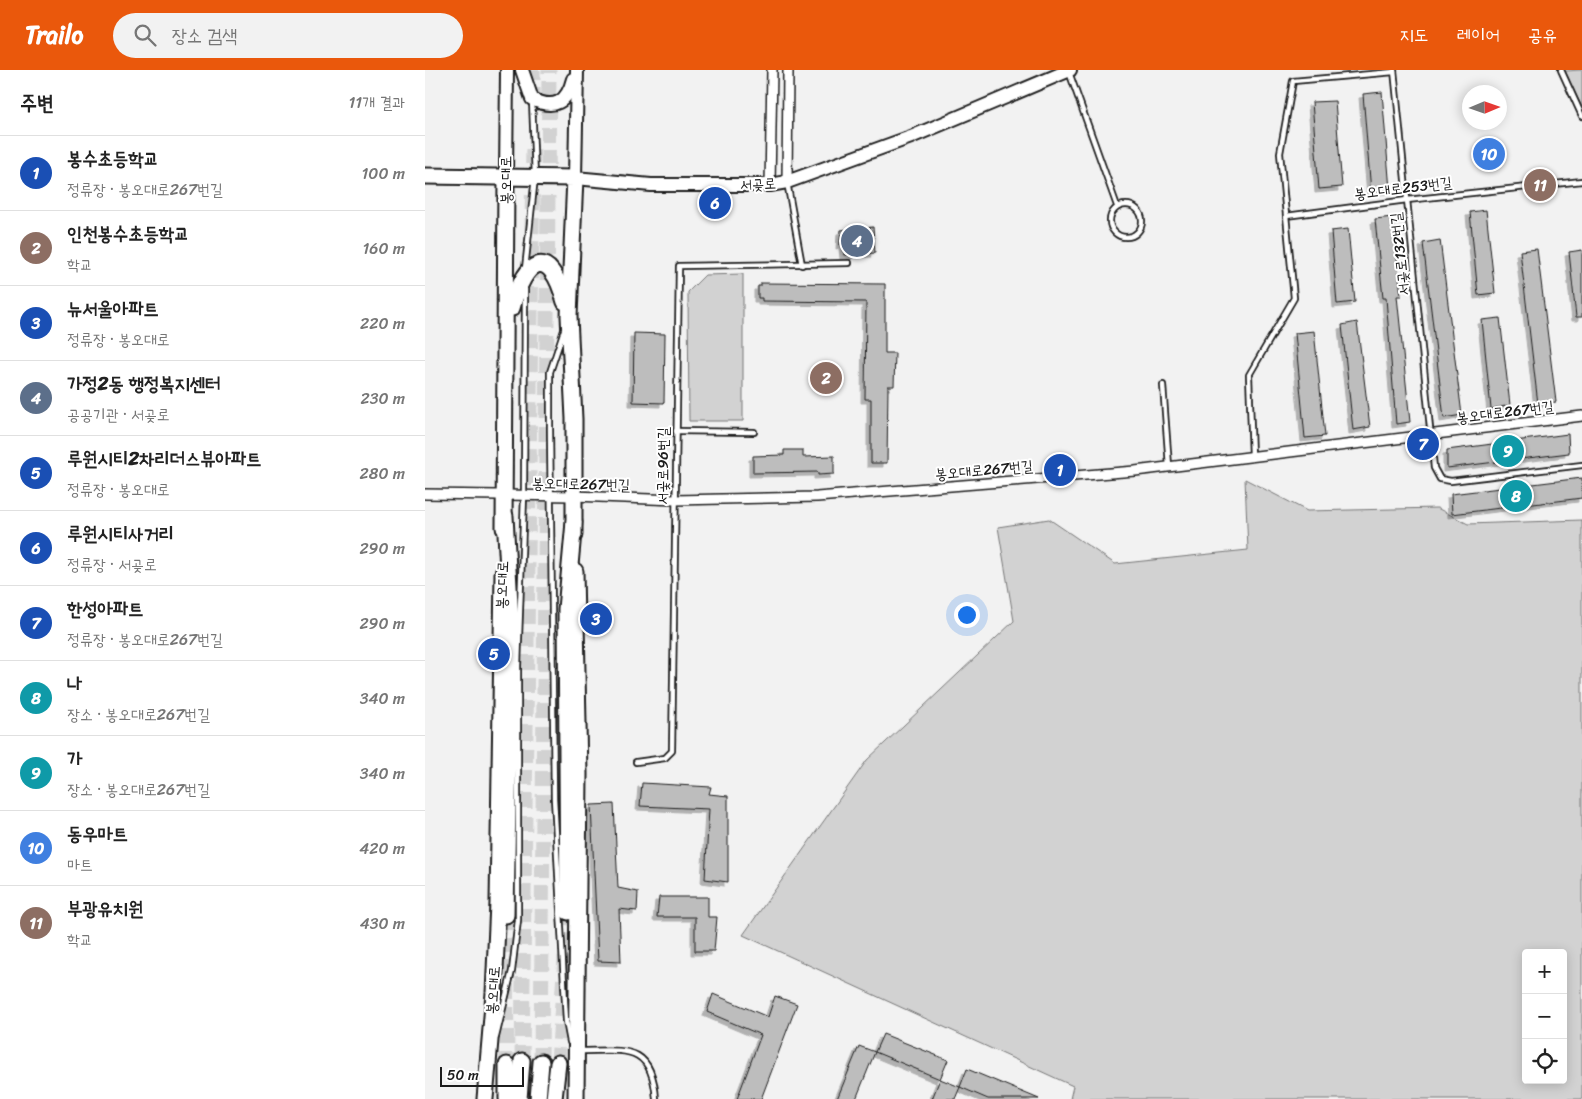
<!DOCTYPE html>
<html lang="ko">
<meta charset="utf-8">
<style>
body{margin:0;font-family:Sriracha,"Poor Story",sans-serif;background:#f2f2f2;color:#222}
.controls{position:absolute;right:15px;bottom:15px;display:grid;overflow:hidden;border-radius:5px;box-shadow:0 2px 12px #0003}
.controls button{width:45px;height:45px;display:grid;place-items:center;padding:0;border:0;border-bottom:1px solid #e0e0e0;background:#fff;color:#222;font:25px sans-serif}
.compass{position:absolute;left:1037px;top:15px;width:45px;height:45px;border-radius:50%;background:#fff;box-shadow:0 2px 12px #0003;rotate:88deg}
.scale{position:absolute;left:15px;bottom:12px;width:84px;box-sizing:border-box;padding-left:5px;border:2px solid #1c1c1c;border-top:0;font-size:14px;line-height:18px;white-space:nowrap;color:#1c1c1c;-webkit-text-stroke:4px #fff;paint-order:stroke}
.you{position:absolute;left:541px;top:544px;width:18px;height:18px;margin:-12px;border:4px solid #fff;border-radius:50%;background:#1a73e8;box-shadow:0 0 0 8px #1a73e833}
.badge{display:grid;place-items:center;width:32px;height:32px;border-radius:50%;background:#ea580c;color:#fff;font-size:16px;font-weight:700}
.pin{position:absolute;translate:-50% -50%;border:2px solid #fff;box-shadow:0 1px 5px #0006}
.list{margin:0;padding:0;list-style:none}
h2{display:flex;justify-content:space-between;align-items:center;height:65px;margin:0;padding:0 20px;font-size:21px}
h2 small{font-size:16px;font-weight:400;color:#767676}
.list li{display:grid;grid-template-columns:32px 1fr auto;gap:15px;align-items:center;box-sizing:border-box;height:75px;padding:0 20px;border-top:1px solid #e0e0e0}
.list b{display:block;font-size:19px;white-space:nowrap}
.list p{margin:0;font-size:16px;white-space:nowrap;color:#767676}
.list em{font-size:16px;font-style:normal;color:#767676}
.icon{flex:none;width:28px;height:28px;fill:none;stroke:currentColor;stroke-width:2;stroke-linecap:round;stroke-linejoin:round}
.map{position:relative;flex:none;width:1157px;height:1029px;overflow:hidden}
header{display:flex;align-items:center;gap:30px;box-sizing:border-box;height:70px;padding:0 25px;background:#ea580c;color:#fff}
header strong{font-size:24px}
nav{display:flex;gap:28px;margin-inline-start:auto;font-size:18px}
.search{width:350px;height:45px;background:#f2f2f2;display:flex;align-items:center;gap:12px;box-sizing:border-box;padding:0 18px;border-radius:28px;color:#767676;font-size:19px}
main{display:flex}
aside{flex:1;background:#fff}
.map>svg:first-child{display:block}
</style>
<header>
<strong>Trailo</strong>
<div class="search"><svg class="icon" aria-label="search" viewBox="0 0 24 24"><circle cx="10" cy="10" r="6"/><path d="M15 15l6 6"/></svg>장소 검색</div>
<nav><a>지도</a><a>레이어</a><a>공유</a></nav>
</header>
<main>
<aside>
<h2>주변<small>11개 결과</small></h2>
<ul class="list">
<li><span class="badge" style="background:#1a4fb4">1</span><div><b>봉수초등학교</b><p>정류장 · 봉오대로267번길</p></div><em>100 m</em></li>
<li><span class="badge" style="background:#8d6e63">2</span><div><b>인천봉수초등학교</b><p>학교</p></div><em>160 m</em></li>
<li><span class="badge" style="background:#1a4fb4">3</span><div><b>뉴서울아파트</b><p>정류장 · 봉오대로</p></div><em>220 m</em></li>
<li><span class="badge" style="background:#5c6f8a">4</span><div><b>가정2동 행정복지센터</b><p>공공기관 · 서곶로</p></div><em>230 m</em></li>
<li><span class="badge" style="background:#1a4fb4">5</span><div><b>루원시티2차리더스뷰아파트</b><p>정류장 · 봉오대로</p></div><em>280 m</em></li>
<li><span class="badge" style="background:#1a4fb4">6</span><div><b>루원시티사거리</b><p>정류장 · 서곶로</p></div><em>290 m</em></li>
<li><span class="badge" style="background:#1a4fb4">7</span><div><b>한성아파트</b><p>정류장 · 봉오대로267번길</p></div><em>290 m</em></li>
<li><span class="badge" style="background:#0f9aa8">8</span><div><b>나</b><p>장소 · 봉오대로267번길</p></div><em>340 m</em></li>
<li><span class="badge" style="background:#0f9aa8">9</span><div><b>가</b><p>장소 · 봉오대로267번길</p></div><em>340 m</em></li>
<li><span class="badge" style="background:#3f7fe0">10</span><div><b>동우마트</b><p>마트</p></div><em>420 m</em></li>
<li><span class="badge" style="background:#8d6e63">11</span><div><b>부광유치원</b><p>학교</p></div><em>430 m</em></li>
</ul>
</aside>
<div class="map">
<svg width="1157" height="1029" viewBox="0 0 1157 1029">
<defs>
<filter id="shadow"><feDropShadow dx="-4" dy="4" stdDeviation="0" flood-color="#0004"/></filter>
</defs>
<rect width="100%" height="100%" fill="#f2f2f2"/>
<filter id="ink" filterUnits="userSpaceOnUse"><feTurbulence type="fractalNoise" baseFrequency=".02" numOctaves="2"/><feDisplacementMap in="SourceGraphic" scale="10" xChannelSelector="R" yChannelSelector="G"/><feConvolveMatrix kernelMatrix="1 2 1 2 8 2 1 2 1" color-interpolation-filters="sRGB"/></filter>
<g filter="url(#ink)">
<!-- green -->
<g fill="#d2d2d2" stroke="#777" fill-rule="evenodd">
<path d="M1157 0V37L1140 1Z"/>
<path d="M318 204V351H264L263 222 280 205Z"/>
<path d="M820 409 882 441 1012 438 1043 454 1157 450V1029H645L648 1016 318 865 442 690 589 551 573 457 624 449 690 494 823 480ZM1101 883H1138V1010H1101Z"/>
</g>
<!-- building -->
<g fill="#bdbdbd" stroke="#1c1c1c" filter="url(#shadow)">
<path d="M957 22 965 120 946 122 938 24Z"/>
<path d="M910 31 917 117 894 119 887 32Z"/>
<path d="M1061 140 1070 223 1053 225 1045 142Z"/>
<path d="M968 147 976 226H972L985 352 971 354 961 228H958L950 149Z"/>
<path d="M448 157 450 183 419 185 418 174 415 175 416 160Z"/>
<path d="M923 159 930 232 912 234 906 161Z"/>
<path d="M1015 170 1037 345 1019 348 998 173Z"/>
<path d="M1112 179 1131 332 1113 334 1095 181Z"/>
<path d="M1157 180V247H1151L1144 182Z"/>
<path d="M336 213 460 214V283H470L469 316H463L462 393H446V329H440L441 232 337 231V228H333V216H336Z"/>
<path d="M1075 248 1085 335 1066 339 1057 250Z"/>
<path d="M932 252 945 357 928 360 917 255Z"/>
<path d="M889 261 900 366 880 368 870 263Z"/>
<path d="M209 263 240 264 239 333 208 332Z"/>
<path d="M1143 364 1144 383 1022 398V380Z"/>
<path d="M359 380H378V387L409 386V404L393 405V402L328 403V386L359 385Z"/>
<path d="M1157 408V428L1027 444 1026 424Z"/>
<path d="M217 713 286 717 284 724 303 726V812L280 809 284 739 215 736Z"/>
<path d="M189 734 193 818 213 822 212 841 194 839 196 892 173 891 166 735Z"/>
<path d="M234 827H283V847H292L289 881H270V847H232Z"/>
<path d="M288 924 343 947 350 926 372 934 336 1029H312L336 965 282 942Z"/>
<path d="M458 964 523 990 515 1009 450 982Z"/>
<path d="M434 976 450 982 431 1029H412Z"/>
<path d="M542 999 614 1029H563L535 1017Z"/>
<path d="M515 1009 535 1017 530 1029H507Z"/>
</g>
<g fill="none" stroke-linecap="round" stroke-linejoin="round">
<!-- trunk-tunnel -->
<g stroke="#d2d2d2" stroke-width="15" stroke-dasharray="15 8" stroke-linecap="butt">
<path d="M108 33V0"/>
<path d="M81 845 82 995"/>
<path d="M97 991 108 74"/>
<path d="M116 992 124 0"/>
<path d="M133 993 143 842"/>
</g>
<defs>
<g id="service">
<path d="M969 0 1009 398 1015 409 1026 411 1157 395"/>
<path d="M1136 0 1157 46"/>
<path d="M644 2 692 136"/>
<path d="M362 112 377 195"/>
<circle cx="701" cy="151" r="16"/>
<path d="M861 146 982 130 1157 111"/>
<path d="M100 199 110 107 107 30"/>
<path d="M139 260 125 302V360L129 728 141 951 145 972"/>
<path d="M738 315 744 396"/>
<path d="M251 361 329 362"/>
<path d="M827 386 824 305 869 228 855 83 868 11 969 2"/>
<path d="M211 692 240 688 247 681 254 196 424 193"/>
<path d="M71 967 87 901 93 850V596L99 426 100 219"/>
<path d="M154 981C199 981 227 972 231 1029"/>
</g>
<g id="minor">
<path d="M362 112 363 0"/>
<path d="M345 115 347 0"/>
<path d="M0 424 149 426 250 430 392 427 710 401 1157 346"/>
</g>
<g id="secondary">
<path d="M97 0 107 29C129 40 142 33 148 9"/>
<path d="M152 0 150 108 226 115H345L362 112 486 67 645 0"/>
<path d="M81 107 82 0"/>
</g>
<g id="primary">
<path d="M0 106 150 108 144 246 149 349V465"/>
<path d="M87 238C100 190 124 173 140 232"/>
<path d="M79 458 81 107"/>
<path d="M150 501 154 704 151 1029"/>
<path d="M60 1029 69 923 73 833 78 503"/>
</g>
<g id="trunk">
<path d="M80 446 86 552 81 845"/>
<path d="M143 842 141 539 149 452"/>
<path d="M82 995V1029"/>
<path d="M94 1029 97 991"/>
<path d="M113 1029 116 992"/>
<path d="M129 1029 133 993"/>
</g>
</defs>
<!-- service casing -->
<use href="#service" stroke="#1c1c1c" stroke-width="8"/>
<!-- minor casing -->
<use href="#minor" stroke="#1c1c1c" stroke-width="12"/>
<!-- secondary casing -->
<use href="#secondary" stroke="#1c1c1c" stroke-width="16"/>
<!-- primary casing -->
<use href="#primary" stroke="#1c1c1c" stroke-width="19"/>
<!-- trunk casing -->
<use href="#trunk" stroke="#1c1c1c" stroke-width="19"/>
<!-- service -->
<use href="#service" stroke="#fff" stroke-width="4.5"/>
<!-- minor -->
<use href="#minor" stroke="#fff" stroke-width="9"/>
<!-- secondary -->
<use href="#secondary" stroke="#fff" stroke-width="12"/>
<!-- primary -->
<use href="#primary" stroke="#fff" stroke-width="15"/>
<!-- trunk -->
<use href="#trunk" stroke="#fff" stroke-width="15"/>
</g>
</g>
<g text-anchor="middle" stroke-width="4" stroke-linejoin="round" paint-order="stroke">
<!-- street labels -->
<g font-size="15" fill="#1c1c1c" stroke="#fff">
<text transform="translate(81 110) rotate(-90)" y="5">봉오대로</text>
<text transform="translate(333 114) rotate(-3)" y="5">서곶로</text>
<text transform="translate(978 118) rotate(-7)" y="5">봉오대로253번길</text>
<text transform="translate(975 184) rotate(-96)" y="5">서곶로132번길</text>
<text transform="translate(1080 342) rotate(-7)" y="5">봉오대로267번길</text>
<text transform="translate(238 396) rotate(-90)" y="5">서곷로96번길</text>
<text transform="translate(559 400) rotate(-5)" y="5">봉오대로267번길</text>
<text transform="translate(156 414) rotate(1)" y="5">봉오대로267번길</text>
<text transform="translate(77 515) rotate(-88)" y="5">봉오대로</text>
<text transform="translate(68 920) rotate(-86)" y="5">봉오대로</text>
</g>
</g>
</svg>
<div class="controls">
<button>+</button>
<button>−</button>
<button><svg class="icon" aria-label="locate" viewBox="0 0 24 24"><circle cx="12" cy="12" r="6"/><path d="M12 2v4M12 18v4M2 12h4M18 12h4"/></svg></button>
</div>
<svg class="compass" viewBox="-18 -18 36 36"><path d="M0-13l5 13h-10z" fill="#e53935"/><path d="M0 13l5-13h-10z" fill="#767676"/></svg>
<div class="scale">50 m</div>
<div class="you"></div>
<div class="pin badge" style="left:635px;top:400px;background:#1a4fb4">1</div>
<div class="pin badge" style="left:401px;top:308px;background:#8d6e63">2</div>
<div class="pin badge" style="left:171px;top:549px;background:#1a4fb4">3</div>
<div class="pin badge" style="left:432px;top:171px;background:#5c6f8a">4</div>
<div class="pin badge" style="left:69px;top:584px;background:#1a4fb4">5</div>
<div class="pin badge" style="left:290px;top:133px;background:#1a4fb4">6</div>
<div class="pin badge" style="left:998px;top:374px;background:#1a4fb4">7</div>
<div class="pin badge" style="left:1091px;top:426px;background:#0f9aa8">8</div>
<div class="pin badge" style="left:1083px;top:381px;background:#0f9aa8">9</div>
<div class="pin badge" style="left:1064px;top:84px;background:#3f7fe0">10</div>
<div class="pin badge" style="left:1115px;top:115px;background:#8d6e63">11</div>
</div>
</main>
